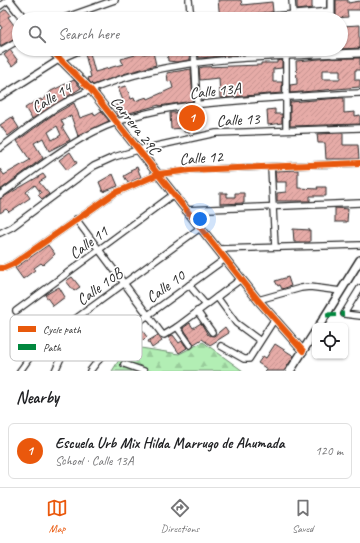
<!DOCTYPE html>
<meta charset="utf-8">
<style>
body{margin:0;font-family:Caveat,sans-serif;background:#f6f6f6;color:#202124}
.controls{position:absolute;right:12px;bottom:12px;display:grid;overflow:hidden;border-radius:6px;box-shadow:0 1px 3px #0004}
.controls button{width:36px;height:36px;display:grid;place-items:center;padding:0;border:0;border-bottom:1px solid #e0e0e0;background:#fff;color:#202124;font:20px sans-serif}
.you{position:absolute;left:200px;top:219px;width:14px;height:14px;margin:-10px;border:3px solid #fff;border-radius:50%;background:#1a73e8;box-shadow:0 0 0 6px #1a73e833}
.badge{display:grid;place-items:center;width:26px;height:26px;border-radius:50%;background:#ea580c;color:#fff;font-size:13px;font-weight:700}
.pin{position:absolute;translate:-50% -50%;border:2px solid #fff;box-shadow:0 1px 4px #0006}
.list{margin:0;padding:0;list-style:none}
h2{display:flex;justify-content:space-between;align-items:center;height:52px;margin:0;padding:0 16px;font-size:17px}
h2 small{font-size:13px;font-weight:400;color:#757577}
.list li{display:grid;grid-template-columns:26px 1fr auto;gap:12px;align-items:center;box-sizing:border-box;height:56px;margin:0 8px 8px;padding:0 8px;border:1px solid #e0e0e0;border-radius:6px}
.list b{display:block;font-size:15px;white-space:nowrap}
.list p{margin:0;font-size:13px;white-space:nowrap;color:#757577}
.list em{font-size:13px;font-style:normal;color:#757577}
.icon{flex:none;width:22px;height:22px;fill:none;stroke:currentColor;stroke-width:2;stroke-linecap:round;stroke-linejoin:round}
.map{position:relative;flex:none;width:360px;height:371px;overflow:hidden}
.search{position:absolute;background:#fff;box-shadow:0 1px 3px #0004;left:12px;right:12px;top:12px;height:44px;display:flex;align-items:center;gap:10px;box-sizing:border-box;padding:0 14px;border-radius:22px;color:#757577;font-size:15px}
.sheet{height:116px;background:#fff}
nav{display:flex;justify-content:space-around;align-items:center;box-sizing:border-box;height:56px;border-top:1px solid #e0e0e0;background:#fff;font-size:11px;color:#757577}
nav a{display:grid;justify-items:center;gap:2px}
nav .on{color:#ea580c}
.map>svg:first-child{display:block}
</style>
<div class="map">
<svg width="360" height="371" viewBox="0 0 360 371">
<defs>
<pattern id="forest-firs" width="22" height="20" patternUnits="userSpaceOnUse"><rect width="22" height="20" fill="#b2eeb4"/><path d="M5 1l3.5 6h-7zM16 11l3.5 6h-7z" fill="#99cc9b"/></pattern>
<pattern id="building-hatch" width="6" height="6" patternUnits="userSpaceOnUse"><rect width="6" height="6" fill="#e6aba7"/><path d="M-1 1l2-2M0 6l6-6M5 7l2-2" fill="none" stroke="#c59390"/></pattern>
</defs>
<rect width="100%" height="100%" fill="#fff"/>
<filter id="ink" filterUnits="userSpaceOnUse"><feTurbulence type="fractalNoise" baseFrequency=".025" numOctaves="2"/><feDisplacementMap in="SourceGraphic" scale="8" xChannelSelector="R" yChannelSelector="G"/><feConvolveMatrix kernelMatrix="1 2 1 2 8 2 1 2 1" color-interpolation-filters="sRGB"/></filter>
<g filter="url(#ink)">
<!-- forest -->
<path fill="url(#forest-firs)" stroke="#6e8c70" d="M203 342 243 371H112L128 346 179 354Z"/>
<!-- building -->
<g fill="url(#building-hatch)" stroke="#2b2b2b" fill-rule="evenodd">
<path d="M218 0H241L242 5 272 2 273 12 237 15 233 17 220 19Z"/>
<path d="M297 0H312V8L297 10Z"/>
<path d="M336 0H348V3L360 1V10H347L348 17 336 18Z"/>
<path d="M6 9 11 15 8 17 19 32V36L0 46V30L2 28 0 25V13Z"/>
<path d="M360 25V48L341 49V26Z"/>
<path d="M134 49H142L144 54 153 52 156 65 127 73 93 85 89 81 88 78 91 77 85 54 90 53 95 72 123 64 121 59 135 55Z"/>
<path d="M167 49H190V60L177 62 168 61Z"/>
<path d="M198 49H282V52L199 58Z"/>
<path d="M10 50 18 61 12 66 4 55Z"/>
<path d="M331 58H360V70H355V80H360V87L290 93V85L297 84 296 61ZM322 70H340V79H322Z"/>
<path d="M282 60V68L273 69V82H282V93L220 98 219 78 200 80 199 68 203 67 261 65V63H277V61Z"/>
<path d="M191 69 193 101 159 106V105L118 116 117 114 114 106 124 103 118 88 126 86 131 99 134 98 135 101 147 97 148 99 173 88 171 81 168 82 167 73Z"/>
<path d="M74 80 81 88 32 119 25 108 34 102 41 99 42 101 51 91Z"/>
<path d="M339 98H344V113L355 112V116L360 115V124L290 126V102Z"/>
<path d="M74 103 80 118 94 113 95 115 101 111 109 121 78 136 71 116 61 120 64 126 62 127 70 140 49 151 43 138 34 143 43 158 0 190V169L4 175 30 160 17 141 51 116ZM57 126 61 135 52 140 48 132Z"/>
<path d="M275 109V114H282V123L268 125 267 110Z"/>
<path d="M190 112 191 132H184V128L171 129 170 113Z"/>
<path d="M12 117 19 128 8 136 0 125Z"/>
<path d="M343 133V145H358L359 159H326L325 143H318L317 134Z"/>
<path d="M70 152 77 163 67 170 59 160Z"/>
<path d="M137 167 141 177 128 183 124 176 131 172 130 170Z"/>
<path d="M298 170V188L318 189 317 187H326V196H310V201H277V193L286 192V182H276L275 171Z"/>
<path d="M43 174 46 178 39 182 49 194 42 199 38 195 41 193 35 185 26 192 30 198 9 212 6 209 0 213V199Z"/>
<path d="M113 174 118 186 103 192 99 182Z"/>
<path d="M220 193H227V197H235V193H244V203L220 204Z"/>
<path d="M335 208 348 209 347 222H335Z"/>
<path d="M293 229 310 230V242H294Z"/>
<path d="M48 245 55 254 43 265 41 263 34 268 35 270 23 279 15 268Z"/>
<path d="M72 277 80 287 74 291 66 281Z"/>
<path d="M288 277 291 286 282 289 280 285 278 286 275 281Z"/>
<path d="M59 287 65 297 53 306 45 295Z"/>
<path d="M190 323 193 328 201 323 208 335 214 336 225 327 229 333 210 345 202 339 194 344 183 328Z"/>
<path d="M142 330 147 337 143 341 140 338 134 343 128 335 134 331 136 334Z"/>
<path d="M158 335 162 341 152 348 148 341Z"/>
<path d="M173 335 179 343 182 341 187 348 179 353 168 337Z"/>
<path d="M275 344 294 356 284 371H265L267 369 258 363 263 356 266 358Z"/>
</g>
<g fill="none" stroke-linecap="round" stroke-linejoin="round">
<defs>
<g id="minor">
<path d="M189 0 191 19"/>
<path d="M292 0 293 14"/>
<path d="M0 6 8 0"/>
<path d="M61 19 115 0"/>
<path d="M237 19 331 11"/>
<path d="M194 49 197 104"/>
<path d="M286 49V130"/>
<path d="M0 51 19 40"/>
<path d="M0 97 60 59 83 49"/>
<path d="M0 148C21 133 42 115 64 103 146 58 243 58 333 54"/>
<path d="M271 167 275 247"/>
<path d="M0 195C37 169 74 137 117 122 155 108 197 104 236 101 278 97 319 95 360 93"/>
<path d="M185 210 360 203"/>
<path d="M76 219 162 334 164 335 177 327 241 279"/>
<path d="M0 233 12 227 94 166 114 157 138 150 216 133 360 128"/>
<path d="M217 249 360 245"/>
<path d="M0 268H4L13 264 115 193 159 174 190 170 360 163"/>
<path d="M189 285 206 305"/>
<path d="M360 288 344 314 360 316"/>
<path d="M217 297 236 323 259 340"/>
<path d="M258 300 301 288 310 287 341 291"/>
<path d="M16 311 174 194"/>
<path d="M197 311 212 332"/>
<path d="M177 327 190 345"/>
<path d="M38 343C57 353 79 354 99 360"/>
<path d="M221 346 244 359H249L274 320"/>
<path d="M124 364 144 371"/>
<path d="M20 371C38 347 37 339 67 325L200 228"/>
<path d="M55 371 64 351"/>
<path d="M90 371 114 340 225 259"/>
</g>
<g id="tertiary">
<path d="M9 0 24 19"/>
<path d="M331 0V19"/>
<path d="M50 49 91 90 258 300 303 351"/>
<path d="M333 49V54L360 53"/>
<path d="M319 326 360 260"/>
<path d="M290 371 315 332"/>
</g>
</defs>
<!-- minor casing -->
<use href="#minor" stroke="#2b2b2b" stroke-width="8"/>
<!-- tertiary casing -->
<use href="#tertiary" stroke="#2b2b2b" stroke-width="10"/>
<!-- minor -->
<use href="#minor" stroke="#fff" stroke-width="5.5"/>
<!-- tertiary -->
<use href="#tertiary" stroke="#fff" stroke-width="7"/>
<!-- quiet -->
<path stroke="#00873e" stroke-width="5" stroke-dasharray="10 5" stroke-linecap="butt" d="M326 315 344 314"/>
<defs>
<g id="cycleway">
<path d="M50 49 91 90 258 300 303 351"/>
<path d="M0 268H4L13 264 115 193 159 174 190 170 360 163"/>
</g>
</defs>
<!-- cycleway casing -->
<use href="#cycleway" stroke="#fff" stroke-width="8"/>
<!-- cycleway -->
<use href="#cycleway" stroke="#e8590c" stroke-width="6"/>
</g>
</g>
<g text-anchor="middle" stroke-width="3.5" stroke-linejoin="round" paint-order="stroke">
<!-- street labels -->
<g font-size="16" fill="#2b2b2b" stroke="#fff">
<text transform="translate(215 90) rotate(-6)" y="6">Calle 13A</text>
<text transform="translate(51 97) rotate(-31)" y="6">Calle 14</text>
<text transform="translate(238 119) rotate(-3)" y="6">Calle 13</text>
<text transform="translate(136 125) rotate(52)" y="6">Carrera 29C</text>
<text transform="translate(201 157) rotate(-4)" y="6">Calle 12</text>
<text transform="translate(88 242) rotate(-37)" y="6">Calle 11</text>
<text transform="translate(99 286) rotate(-36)" y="6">Calle 10B</text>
<text transform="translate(165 286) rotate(-36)" y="6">Calle 10</text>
</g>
</g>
<!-- legend -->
<rect x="10" y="315" width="132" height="46" rx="6" fill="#fff" stroke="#bfbfbf" stroke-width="1"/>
<rect x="18" y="326" width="18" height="6" fill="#e8590c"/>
<rect x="18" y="344" width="18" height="6" fill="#00873e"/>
<g font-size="11" fill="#2b2b2b">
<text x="43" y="333">Cycle path</text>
<text x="43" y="351">Path</text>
</g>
</svg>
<div class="controls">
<button><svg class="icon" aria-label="locate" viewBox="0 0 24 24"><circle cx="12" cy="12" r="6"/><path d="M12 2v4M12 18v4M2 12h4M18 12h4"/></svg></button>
</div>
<div class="you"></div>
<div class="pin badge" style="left:192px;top:118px">1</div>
<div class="search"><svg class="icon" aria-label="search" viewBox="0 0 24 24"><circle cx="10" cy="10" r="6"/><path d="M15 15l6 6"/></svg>Search here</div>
</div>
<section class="sheet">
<h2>Nearby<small></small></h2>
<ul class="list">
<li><span class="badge">1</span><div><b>Escuela Urb Mix Hilda Marrugo de Ahumada</b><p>School · Calle 13A</p></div><em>120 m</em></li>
</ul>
</section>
<nav>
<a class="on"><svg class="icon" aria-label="map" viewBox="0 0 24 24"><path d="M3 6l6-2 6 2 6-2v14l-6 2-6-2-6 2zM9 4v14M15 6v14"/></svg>Map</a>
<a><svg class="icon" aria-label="directions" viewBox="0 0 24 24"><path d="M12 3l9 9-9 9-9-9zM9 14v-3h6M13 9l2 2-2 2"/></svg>Directions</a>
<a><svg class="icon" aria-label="saved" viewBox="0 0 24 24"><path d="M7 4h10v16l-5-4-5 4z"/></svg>Saved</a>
</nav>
